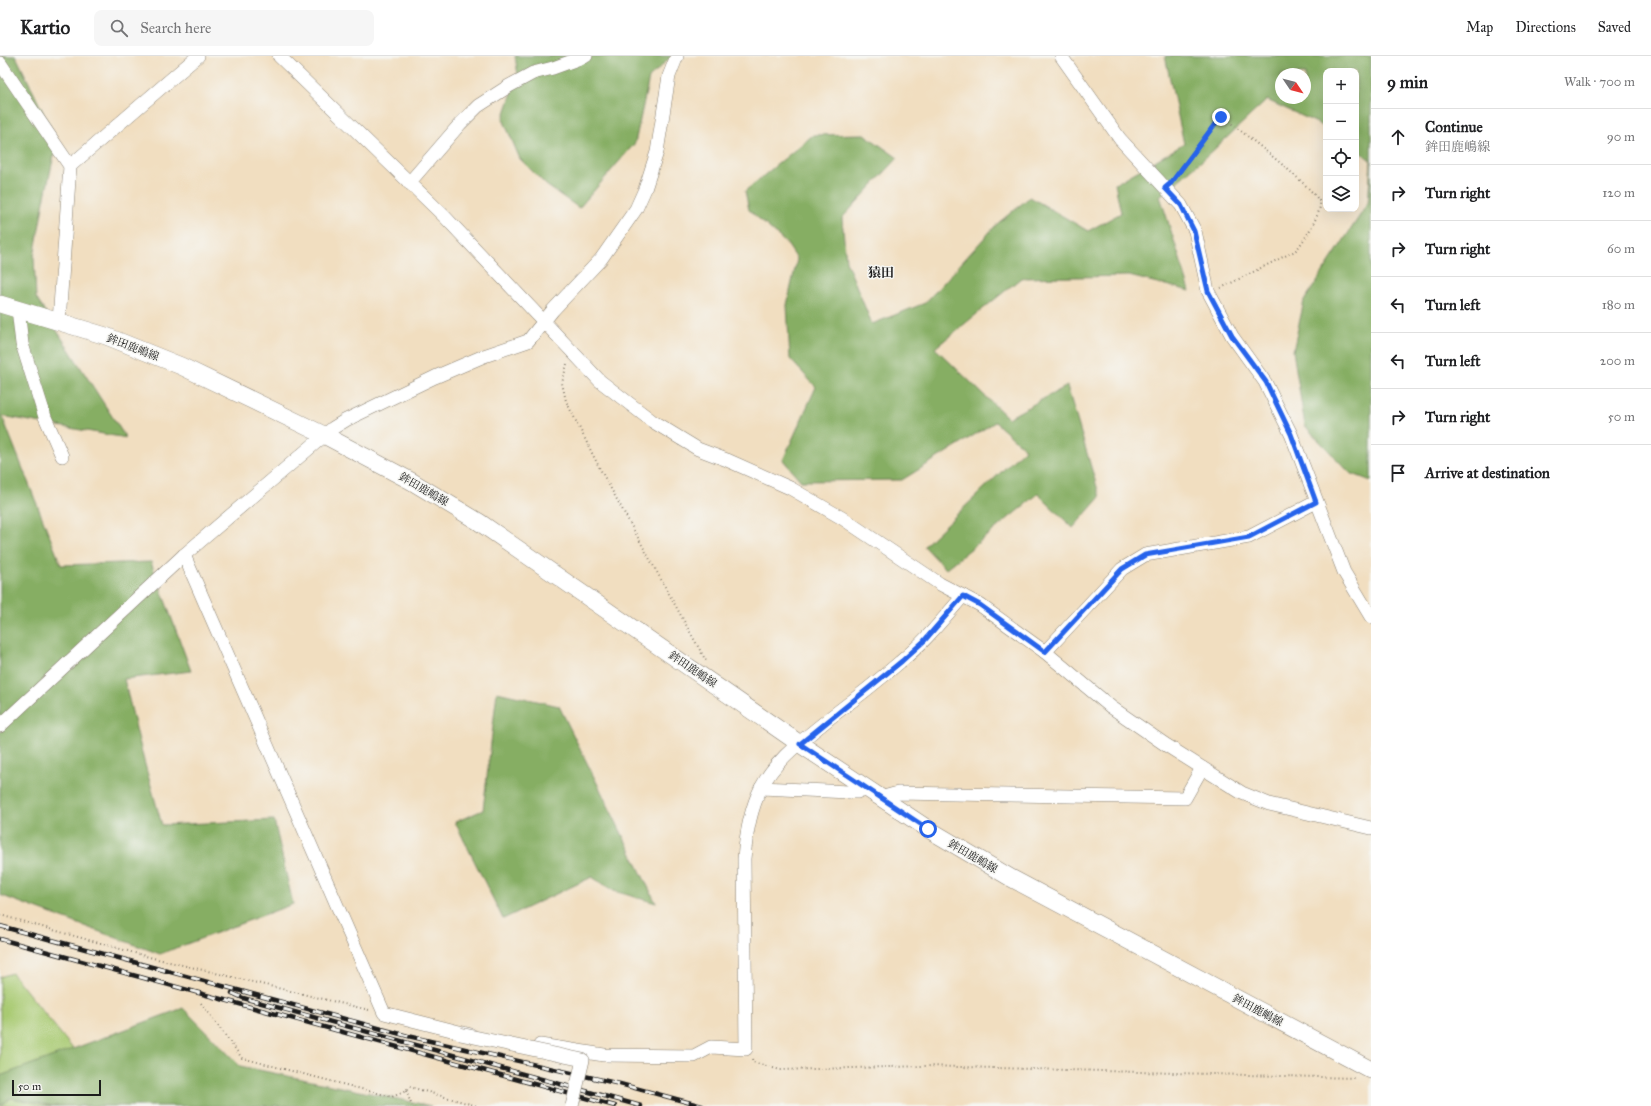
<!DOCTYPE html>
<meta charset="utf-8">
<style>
body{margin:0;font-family:"IM FELL Great Primer","Noto Serif JP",serif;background:#f6f6f6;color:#202124}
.controls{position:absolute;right:12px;top:12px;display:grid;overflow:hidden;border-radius:8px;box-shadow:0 4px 16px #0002}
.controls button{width:36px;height:36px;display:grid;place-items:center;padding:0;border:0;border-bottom:1px solid #e0e0e0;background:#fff;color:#202124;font:20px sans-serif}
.compass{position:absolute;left:1275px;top:12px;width:36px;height:36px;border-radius:50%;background:#fff;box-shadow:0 4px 16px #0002;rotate:125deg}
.scale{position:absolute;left:12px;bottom:10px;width:89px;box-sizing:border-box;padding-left:4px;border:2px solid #1c1c1c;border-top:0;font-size:11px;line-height:14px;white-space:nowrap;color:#1c1c1c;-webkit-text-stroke:3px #f6f6f2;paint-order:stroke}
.stop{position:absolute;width:12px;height:12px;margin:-9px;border:3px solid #2563eb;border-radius:50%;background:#fff}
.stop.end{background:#2563eb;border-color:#fff;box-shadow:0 1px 4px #0008}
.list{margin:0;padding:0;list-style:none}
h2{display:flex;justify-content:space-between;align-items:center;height:52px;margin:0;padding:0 16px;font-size:17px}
h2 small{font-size:13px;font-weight:400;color:#757577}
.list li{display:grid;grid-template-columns:26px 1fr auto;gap:12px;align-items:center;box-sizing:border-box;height:56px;padding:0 16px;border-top:1px solid #e0e0e0}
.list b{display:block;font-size:15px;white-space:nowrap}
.list p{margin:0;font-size:13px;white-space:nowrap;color:#757577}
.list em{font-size:13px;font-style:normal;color:#757577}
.icon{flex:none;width:22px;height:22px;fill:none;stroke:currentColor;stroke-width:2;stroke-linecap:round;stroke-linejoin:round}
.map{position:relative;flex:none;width:1371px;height:1050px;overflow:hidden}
header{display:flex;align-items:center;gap:24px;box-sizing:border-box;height:56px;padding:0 20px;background:#fff;border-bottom:1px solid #e0e0e0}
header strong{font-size:19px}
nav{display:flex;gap:22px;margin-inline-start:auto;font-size:14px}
.search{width:280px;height:36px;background:#f6f6f6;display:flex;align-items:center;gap:10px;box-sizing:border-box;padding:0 14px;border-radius:8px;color:#757577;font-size:15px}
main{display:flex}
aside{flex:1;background:#fff}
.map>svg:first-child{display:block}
</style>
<header>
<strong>Kartio</strong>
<div class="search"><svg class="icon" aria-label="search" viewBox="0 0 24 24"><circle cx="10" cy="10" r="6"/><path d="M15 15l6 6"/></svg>Search here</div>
<nav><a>Map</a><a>Directions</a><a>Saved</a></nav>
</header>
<main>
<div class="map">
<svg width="1371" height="1050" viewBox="0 0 1371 1050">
<rect width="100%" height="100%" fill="#f6f6f2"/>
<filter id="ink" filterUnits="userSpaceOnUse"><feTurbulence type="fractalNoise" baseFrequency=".025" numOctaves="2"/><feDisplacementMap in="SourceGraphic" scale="8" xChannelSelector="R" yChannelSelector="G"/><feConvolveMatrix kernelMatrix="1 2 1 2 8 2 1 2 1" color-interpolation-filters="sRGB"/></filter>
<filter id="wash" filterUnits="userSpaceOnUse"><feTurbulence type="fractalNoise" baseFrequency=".012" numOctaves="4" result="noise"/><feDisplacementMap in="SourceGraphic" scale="16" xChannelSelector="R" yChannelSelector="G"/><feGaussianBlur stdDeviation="0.9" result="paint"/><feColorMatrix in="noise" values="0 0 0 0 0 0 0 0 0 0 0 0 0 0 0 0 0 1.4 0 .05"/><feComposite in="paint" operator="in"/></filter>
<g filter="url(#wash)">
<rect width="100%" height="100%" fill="#f1dec0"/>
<!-- green -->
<path fill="#a9ca72" stroke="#627347" d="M12 917 119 1050H0V921Z"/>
<!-- forest -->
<g fill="#86ae64" stroke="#516540" fill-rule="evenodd">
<path d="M0 0H16L57 85 43 150 34 201 36 242 126 382 2 360 61 509 151 506 191 615 124 623 144 705 162 769 274 764 293 848 160 898 0 839Z"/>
<path d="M515 0H672L649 22 635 87 579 152 546 129 520 103 503 63 518 19Z"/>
<path d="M1165 0H1371V105L1356 92V15H1326V72L1315 66 1267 44 1205 102 1160 140 1190 235 1129 220 1021 222 935 292 1008 362 1067 330 1100 441 1073 472 1038 438 946 513 924 490 1025 393 995 366 902 424 801 425 783 404 816 331 790 303 787 249 797 203 787 188 749 154 745 135 813 79 864 78 898 102 842 162 846 205 872 268 925 247 997 168 1030 141 1088 175 1121 157 1115 128 1184 88ZM1281 18H1305V42H1281Z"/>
<path d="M1371 105V425L1350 417 1305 370 1293 295 1304 245 1368 147Z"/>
<path d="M497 636 559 650 656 847 614 835 592 821 503 863 455 766 483 754Z"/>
<path d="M183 952 240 1010 431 1050H54L10 1042 0 1050V1020Z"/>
</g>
</g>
<g filter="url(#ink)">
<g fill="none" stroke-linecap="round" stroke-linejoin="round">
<defs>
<g id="minor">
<path d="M279 0 445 161 600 325 652 365 698 393 727 404 790 432 842 462 940 528 980 549 1045 596 1111 651 1166 689 1242 737 1269 748 1371 772"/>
<path d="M1061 0 1120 83 1181 149 1195 175 1208 235 1232 280 1265 326 1291 378 1344 516 1371 561"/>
<path d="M0 7 70 110 59 265"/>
<path d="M70 110 198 0"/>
<path d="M409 127 460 68 478 50 509 30 533 17 553 12 586 0"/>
<path d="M18 253 22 288 45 361 62 400"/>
<path d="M184 499 384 957 471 979"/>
<path d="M1045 596 1122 513 1145 499 1249 481 1316 446"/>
<path d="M0 670 184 499 333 372 346 364 435 321 484 300 528 285 553 254 601 203 636 153 645 133 657 96 669 20 677 0"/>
<path d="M761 732 849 736H857L866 732"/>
<path d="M880 742 898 737 1185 742 1202 712"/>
<path d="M540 989 604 999 694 1000 711 991 746 993 744 803C746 778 750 754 761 732 776 702 806 682 831 661 855 643 878 625 900 606 924 587 943 563 963 540"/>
</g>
<path id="major" d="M0 248 106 280 181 310 324 379 411 425 479 466 800 688 928 773 1011 822 1371 1014"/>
</defs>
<!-- minor casing -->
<use href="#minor" stroke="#867d6e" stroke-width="14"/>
<!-- major casing -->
<use href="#major" stroke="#867d6e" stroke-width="18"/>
<!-- path -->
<g stroke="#867d6e" stroke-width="2" stroke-dasharray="1 3" stroke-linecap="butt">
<path d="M1173 124 1218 64 1221 61 1227 64C1242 76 1316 133 1320 147 1322 156 1302 189 1295 195L1221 232"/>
<path d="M567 308 562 327 566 345 599 411 706 605"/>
<path d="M0 859 149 901 369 954"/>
<path d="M201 947 242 1002 392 1041 406 1035 410 1031 477 1050"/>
<path d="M752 1003 753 1006 780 1014 925 1010 1354 1022"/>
<path d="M406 1035 412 1050"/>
</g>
<!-- minor -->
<use href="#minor" stroke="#fff" stroke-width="13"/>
<!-- major -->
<use href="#major" stroke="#fff" stroke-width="17"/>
<defs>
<g id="rail">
<path d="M0 870 408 980 620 1028 702 1050"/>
<path d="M0 883 615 1050"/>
<path d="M232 937 243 942 641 1050"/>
</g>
</defs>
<!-- rail casing -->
<use href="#rail" stroke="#1c1c1c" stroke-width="4.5"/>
<!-- rail -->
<use href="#rail" stroke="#f6f6f2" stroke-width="3" stroke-dasharray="9" stroke-linecap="butt"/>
<defs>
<path id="minor-bridge" d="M460 978 583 1004 572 1050"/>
</defs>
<!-- minor-bridge casing -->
<use href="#minor-bridge" stroke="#867d6e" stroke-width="14" stroke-linecap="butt"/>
<!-- minor-bridge -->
<use href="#minor-bridge" stroke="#fff" stroke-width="13"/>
</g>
</g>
<g fill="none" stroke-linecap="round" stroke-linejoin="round" filter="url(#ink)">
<!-- route -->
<path stroke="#2563eb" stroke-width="5" d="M928 773 800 688 902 605 924 585 963 540 980 549 1045 596 1122 513 1145 499 1249 481 1316 446 1291 378 1266 326 1232 280 1208 235 1194 175 1181 149 1165 132 1171 127 1218 64 1221 61"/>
</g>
<g text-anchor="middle" stroke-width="3" stroke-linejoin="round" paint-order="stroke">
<!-- street labels -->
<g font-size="11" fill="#1c1c1c" stroke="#f6f6f2">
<text transform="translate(133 291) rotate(21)" y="4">鉾田鹿嶋線</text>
<text transform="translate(424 433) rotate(30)" y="4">鉾田鹿嶋線</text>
<text transform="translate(693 613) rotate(34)" y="4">鉾田鹿嶋線</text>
<text transform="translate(973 800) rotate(30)" y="4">鉾田鹿嶋線</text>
<text transform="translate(1258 954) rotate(28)" y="4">鉾田鹿嶋線</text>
</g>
<!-- quarter labels -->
<g font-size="13" font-weight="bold" fill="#1c1c1c" stroke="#f6f6f2">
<text x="881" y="221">猿田</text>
</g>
</g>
</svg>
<div class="controls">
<button>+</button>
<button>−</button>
<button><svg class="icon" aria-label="locate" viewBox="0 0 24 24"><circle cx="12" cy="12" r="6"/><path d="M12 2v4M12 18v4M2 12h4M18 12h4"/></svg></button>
<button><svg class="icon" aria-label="layers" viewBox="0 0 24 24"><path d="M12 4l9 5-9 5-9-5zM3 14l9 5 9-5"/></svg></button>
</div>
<svg class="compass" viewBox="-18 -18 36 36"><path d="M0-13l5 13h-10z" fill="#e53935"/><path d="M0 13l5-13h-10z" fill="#757577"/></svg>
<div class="scale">50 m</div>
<div class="stop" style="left:928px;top:773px"></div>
<div class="stop end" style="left:1221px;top:61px"></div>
</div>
<aside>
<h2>9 min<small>Walk · 700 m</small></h2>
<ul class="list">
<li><svg class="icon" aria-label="ahead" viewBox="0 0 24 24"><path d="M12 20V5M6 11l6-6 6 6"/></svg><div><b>Continue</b><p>鉾田鹿嶋線</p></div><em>90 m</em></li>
<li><svg class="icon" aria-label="right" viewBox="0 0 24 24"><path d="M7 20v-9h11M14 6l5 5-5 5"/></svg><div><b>Turn right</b></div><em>120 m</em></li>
<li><svg class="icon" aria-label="right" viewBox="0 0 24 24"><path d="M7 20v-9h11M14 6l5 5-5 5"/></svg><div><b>Turn right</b></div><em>60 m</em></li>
<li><svg class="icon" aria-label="left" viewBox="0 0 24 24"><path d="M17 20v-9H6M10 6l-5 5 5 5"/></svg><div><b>Turn left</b></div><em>180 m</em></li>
<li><svg class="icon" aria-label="left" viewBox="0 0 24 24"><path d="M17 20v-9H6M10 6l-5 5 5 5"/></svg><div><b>Turn left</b></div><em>200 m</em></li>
<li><svg class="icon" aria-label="right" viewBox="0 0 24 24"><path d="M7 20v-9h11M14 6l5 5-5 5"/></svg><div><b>Turn right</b></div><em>50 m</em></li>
<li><svg class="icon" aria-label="arrive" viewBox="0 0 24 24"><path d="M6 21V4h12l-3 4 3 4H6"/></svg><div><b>Arrive at destination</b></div></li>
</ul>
</aside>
</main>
